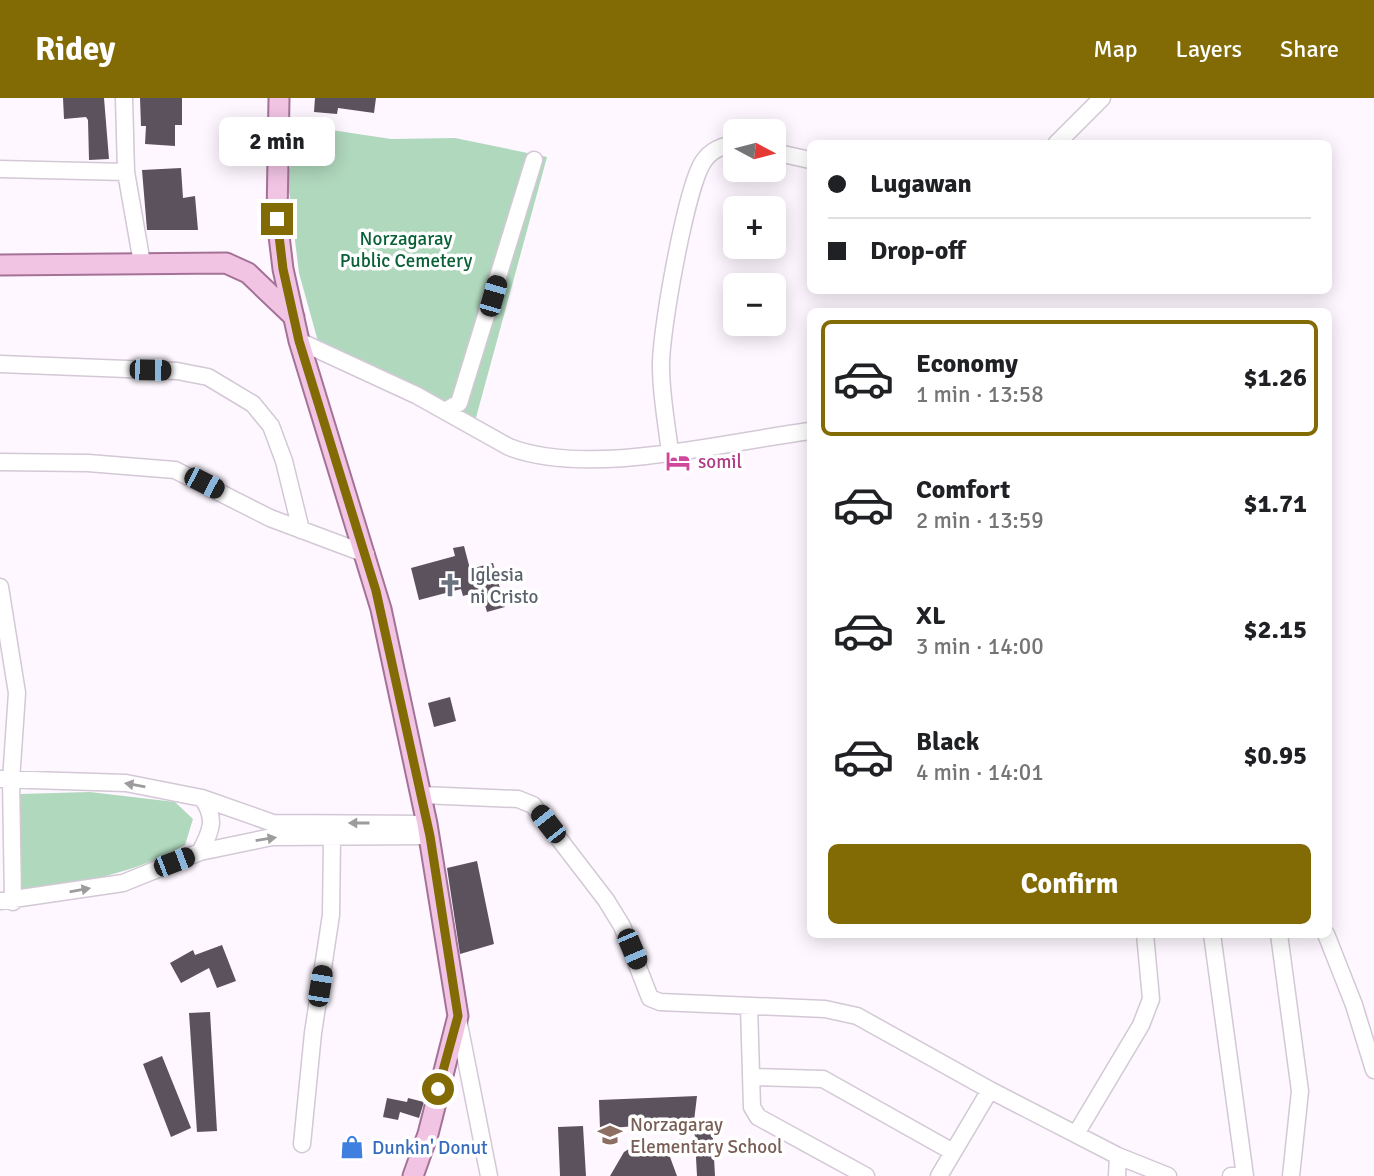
<!DOCTYPE html>
<meta charset="utf-8">
<style>
:root{--surface:#fff;--page:#f6f6f6;--text:#202124;--muted:#757577;--line:#e0e0e0;--accent:#826b04}
body{margin:0;font-family:Signika,sans-serif;background:var(--page);color:var(--text);height:100vh;display:flex;flex-direction:column;font-size:26px;white-space:nowrap}
*{box-sizing:border-box;margin:0}
p{font-size:23px;color:var(--muted)}
.icon{flex:none;width:38px;height:38px;fill:none;stroke:currentColor;stroke-width:2;stroke-linecap:round;stroke-linejoin:round}
.map{position:relative;flex:1;overflow:hidden}
.panel{position:absolute;left:807px;top:210px;width:525px;height:630px;display:flex;flex-direction:column;background:var(--surface);border-radius:10px;box-shadow:0 4px 18px #0003}
.panel>*{flex:none}
.banner{position:absolute;left:807px;top:42px;width:525px;height:154px;border-radius:10px;box-shadow:0 4px 18px #0003;display:grid;align-content:center;height:154px;padding:0 21px;background:var(--surface)}
.needle{width:46px;rotate:97deg}
.fabs{position:absolute;left:723px;top:21px;display:grid;gap:14px}
.fabs a{display:grid;place-items:center;width:63px;height:63px;border-radius:10px;background:var(--surface);box-shadow:0 4px 18px #0003;font-size:35px}
.end{position:absolute;width:32px;height:32px;margin:-16px;border:9px solid #826b04;background:#fff;box-shadow:0 0 0 4px #fff}
.from{border-radius:50%}
.bubble{position:absolute;height:49px;border-radius:10px;background:var(--surface);box-shadow:0 4px 18px #0003;font-size:23px;font-weight:800;line-height:49px;text-align:center}
.car{position:absolute;width:21px;height:42px;margin:-21px -10px;border-radius:9px;box-shadow:0 0 5px 2px #0007;background:linear-gradient(#222 24%,#8ab4d8 0 40%,#222 0 76%,#8ab4d8 0 86%,#222 0)}
.banner b{display:flex;align-items:center;gap:24px;height:66px;font-size:26px}
.banner b+b{border-top:2px solid var(--line)}
.banner i{width:18px;height:18px;background:var(--text)}
ul{padding:12px 0 0;list-style:none}
li{display:flex;align-items:center;gap:21px;height:116px;margin:0 14px 10px;padding:0 7px;border:4px solid transparent;border-radius:10px}
li div{flex:1}
li b{display:block;font-size:26px}
li em{font-style:normal;font-weight:800}
li.current{border-color:var(--accent)}
li>.icon{width:63px;height:63px;stroke-width:1.5}
.button{display:flex;gap:14px;margin-top:auto;padding:14px 21px}
.button a{flex:1;height:80px;border-radius:10px;background:var(--accent);color:#fff;font-size:28px;font-weight:800;line-height:80px;text-align:center}
header{display:flex;align-items:center;gap:42px;box-sizing:border-box;height:98px;padding:0 35px;background:var(--accent);color:#fff}
header strong{font-size:33px}
nav{display:flex;gap:38px;margin-inline-start:auto;font-size:24px}
.map>svg:first-child{display:block}
.green{fill:#b0d8bd}
.building{fill:#5c525d}
.lines{fill:none;stroke-linecap:round;stroke-linejoin:round}
.minor-casing{stroke:#d3c8d5;stroke-width:19}
.major-casing{stroke:#a47296;stroke-width:23}
.minor{stroke:#fff;stroke-width:16}
.major{stroke:#f2c4e4;stroke-width:19}
.oneway{fill:#9d9b9d}
.route{stroke:#826b04;stroke-width:9}
.labels{text-anchor:middle;stroke-width:7;stroke-linejoin:round;paint-order:stroke}
.park-label{font-size:19px;fill:#096037;stroke:#fff}
.hotel-label{font-size:19px;fill:#b23c85;stroke:#fff;text-anchor:start}
.worship-label{font-size:19px;fill:#5b616d;stroke:#fff;text-anchor:start}
.education-label{font-size:19px;fill:#785e54;stroke:#fff;text-anchor:start}
.shop-label{font-size:19px;fill:#366cbe;stroke:#fff;text-anchor:start}
</style>
<header>
<strong>Ridey</strong>
<nav><a>Map</a><a>Layers</a><a>Share</a></nav>
</header>
<div class="map">
<svg width="1374" height="1078" viewBox="0 0 1374 1078">
<rect width="100%" height="100%" fill="#fef7ff"/>
<path class="green" d="M305,28L391,41L455,40L547,59L474,327L319,247L299,175L287,77Z
M90,694L175,704L193,721L185,747C133,777 75,785 16,796L20,696Z"/>
<path class="building" d="M63,0H104L109,61L89,62L88,22L86,19L64,21Z
M140,0H182V27H175V48L145,46L146,28H141Z
M315,0H376L374,15L338,10L337,16L314,14Z
M181,70L183,100L195,98L198,132H147L142,72Z
M464,448L470,471L493,465L505,509L487,514L481,493L463,498L461,491L419,502L411,470L455,458L453,450Z
M450,599L456,623L434,629L428,605Z
M477,763L494,846L460,856L447,770Z
M222,847L236,883L217,890L209,870L181,885L170,865L193,852L195,857Z
M210,914L217,1033L197,1034L189,915Z
M162,958L191,1030L171,1039L143,966Z
M697,998L694,1023L600,1031L599,1002Z
M387,1000L407,1004L408,1000L424,1004L419,1020L400,1014L398,1022L383,1019Z
M712,1022L715,1078H697L694,1023Z
M583,1028L586,1078H560L558,1029Z
M642,1043L670,1059L677,1078H610L624,1054Z"/>
<g class="lines">
<g class="minor-casing">
<path id="minor" d="M124,0L126,74L142,165
M1056,46L1102,0
M774,54L810,62
M0,71L126,74
M299,243L416,297L509,349C589,380 725,344 810,333
M0,266L177,273L208,279L253,306L271,328L284,363L301,432
M445,313L459,305L534,62
M670,355C667,327 661,298 661,269C660,236 686,90 703,64C710,53 722,47 735,47
M0,364L88,365L175,372L270,420L366,456
M0,489L17,595L11,682L13,804
M0,681L126,685L202,700L273,725L427,726
M422,697L518,701L533,707L606,802L622,828L650,900L660,904L825,911L857,918L990,992L1118,1058L1168,1078
M200,754C211,734 217,720 202,700
M0,803L123,785L200,754L272,739L430,738
M1212,836L1245,1078H1231
M1279,836L1300,993L1291,1078
M1326,836L1354,907L1374,972
M749,908L752,1009L758,1019L866,1078
M458,921L489,1078
M752,979L823,981L953,1054
M1076,1036L1141,927L1151,901L1145,836
M302,1046L313,935L331,817L332,740
M939,1078L990,992
M1117,1078L1118,1058"/>
</g>
<g class="major-casing">
<path id="major" d="M279,0L277,121L283,171L299,243L381,511L427,726L458,918L428,1036L413,1078
M0,167L226,165L248,175L294,219"/>
</g>
<use href="#minor" class="minor"/>
<use href="#major" class="major"/>
</g>
<defs><path id="oneway-solid" d="M-6-.8H1V-3.2L6.5 0L1 3.2V.8H-6Z" transform="scale(1.75)"/></defs>
<g class="oneway">
<use href="#oneway-solid" transform="translate(135 687) rotate(-170)"/>
<use href="#oneway-solid" transform="translate(359 725) rotate(-180)"/>
<use href="#oneway-solid" transform="translate(266 741) rotate(-9)"/>
<use href="#oneway-solid" transform="translate(80 792) rotate(-10)"/>
</g>
<g class="lines">
<path class="route" d="M277,121L283,171L299,243L376,493L430,738L458,918L438,991"/>
</g>
<defs>
<g id="hotel-bare" transform="scale(1.89)"><path d="M-6-4.5h1.5V1H6V5H4.5V3h-9V5H-6ZM-4 0a1.8 1.8 0 1 1 3.6 0ZM.5 0V-2.5h3Q6-2.5 6 0Z" fill="#d1479c" stroke="#fff" stroke-width="2.5" paint-order="stroke"/></g>
<g id="church-bare" transform="scale(1.89)"><path d="M-1.2-6h2.4v3.5h3.3v2.4h-3.3V6h-2.4V-.1h-3.3v-2.4h3.3Z" fill="#6b7280" stroke="#fff" stroke-width="2.5" paint-order="stroke"/></g>
<g id="school-bare" transform="scale(1.89)"><path d="M0-5L7-2L0 1L-7-2ZM-4 1L0 2.5L4 1V4Q0 6-4 4Z" fill="#8d6e63" stroke="#fff" stroke-width="2.5" paint-order="stroke"/></g>
<g id="shop-bare" transform="scale(1.89)"><path d="M-5-2.5h2.3a2.7 3.5 0 0 1 5.4 0H5L5.5 6h-11ZM-1.5-2.5h3a1.5 2.3 0 0 0-3 0Z" fill="#3f7fe0" stroke="#fff" stroke-width="2.5" paint-order="stroke"/></g>
</defs>
<g fill-rule="evenodd">
<use href="#hotel-bare" x="678" y="363"/>
<use href="#church-bare" x="450" y="487"/>
<use href="#school-bare" x="610" y="1037"/>
<use href="#shop-bare" x="352" y="1049"/>
</g>
<g class="labels">
<g class="park-label">
<text x="406" y="147">Norzagaray<tspan x="406" dy="22">Public Cemetery</tspan></text>
</g>
<g class="hotel-label">
<text x="698" y="370">somil</text>
</g>
<g class="worship-label">
<text x="470" y="483">Iglesia<tspan x="470" dy="22">ni Cristo</tspan></text>
</g>
<g class="education-label">
<text x="630" y="1033">Norzagaray<tspan x="630" dy="22">Elementary School</tspan></text>
</g>
<g class="shop-label">
<text x="372" y="1056">Dunkin' Donut</text>
</g>
</g>
</svg>
<div class="fabs">
<a><svg class="needle" viewBox="-14 -14 28 28"><path d="M0-13l5 13h-10z" fill="#e53935"/><path d="M0 13l5-13h-10z" fill="#757577"/></svg></a>
<a>+</a>
<a>−</a>
</div>
<i class="end from" style="left:438px;top:991px"></i>
<i class="end" style="left:277px;top:121px"></i>
<div class="bubble" style="left:219px;top:19px;width:116px">2 min</div>
<i class="car" style="left:493px;top:198px;rotate:16deg"></i>
<i class="car" style="left:150px;top:272px;rotate:91deg"></i>
<i class="car" style="left:204px;top:385px;rotate:117deg"></i>
<i class="car" style="left:548px;top:726px;rotate:322deg"></i>
<i class="car" style="left:174px;top:764px;rotate:69deg"></i>
<i class="car" style="left:632px;top:851px;rotate:157deg"></i>
<i class="car" style="left:320px;top:888px;rotate:9deg"></i>
<div class="banner">
<b><i class="from"></i>Lugawan</b>
<b><i></i>Drop-off</b>
</div>
<section class="panel">
<ul>
<li class="current"><svg class="icon" aria-label="car" viewBox="0 0 24 24"><path d="M5 17H2v-5l4-1 3-4h7l3 4 3 1v5h-3M9 17h6M6 11h13"/><circle cx="7" cy="17" r="2"/><circle cx="17" cy="17" r="2"/></svg><div><b>Economy</b><p>1 min · 13:58</p></div><em>$1.26</em></li>
<li><svg class="icon" aria-label="car" viewBox="0 0 24 24"><path d="M5 17H2v-5l4-1 3-4h7l3 4 3 1v5h-3M9 17h6M6 11h13"/><circle cx="7" cy="17" r="2"/><circle cx="17" cy="17" r="2"/></svg><div><b>Comfort</b><p>2 min · 13:59</p></div><em>$1.71</em></li>
<li><svg class="icon" aria-label="car" viewBox="0 0 24 24"><path d="M5 17H2v-5l4-1 3-4h7l3 4 3 1v5h-3M9 17h6M6 11h13"/><circle cx="7" cy="17" r="2"/><circle cx="17" cy="17" r="2"/></svg><div><b>XL</b><p>3 min · 14:00</p></div><em>$2.15</em></li>
<li><svg class="icon" aria-label="car" viewBox="0 0 24 24"><path d="M5 17H2v-5l4-1 3-4h7l3 4 3 1v5h-3M9 17h6M6 11h13"/><circle cx="7" cy="17" r="2"/><circle cx="17" cy="17" r="2"/></svg><div><b>Black</b><p>4 min · 14:01</p></div><em>$0.95</em></li>
</ul>
<div class="button"><a>Confirm</a></div>
</section>
</div>
